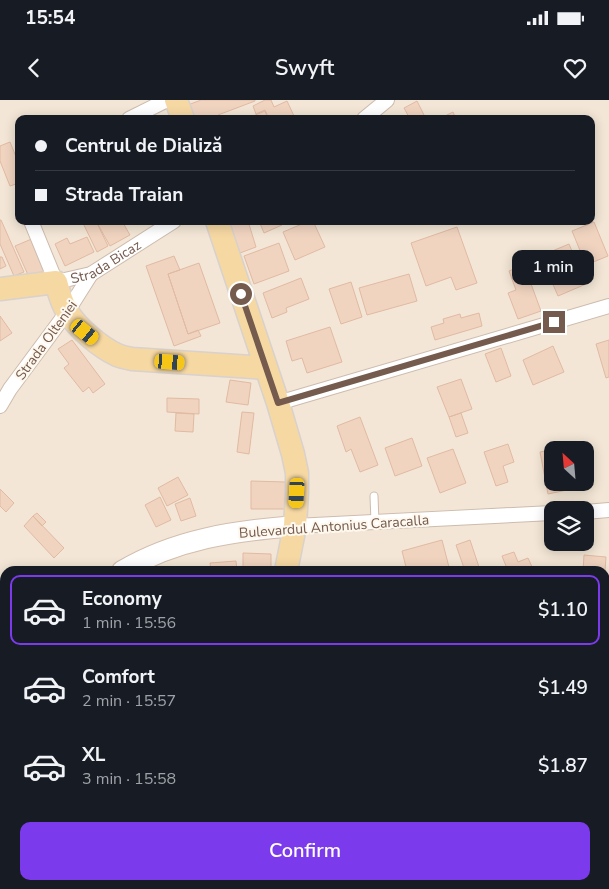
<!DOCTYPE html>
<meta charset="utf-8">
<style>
:root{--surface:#171b24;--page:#20242c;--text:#f1f3f6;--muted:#9ea1a6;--line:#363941;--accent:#7c3aed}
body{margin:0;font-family:"Nunito Sans",sans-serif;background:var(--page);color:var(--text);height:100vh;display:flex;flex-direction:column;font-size:19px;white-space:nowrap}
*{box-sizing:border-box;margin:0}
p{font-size:16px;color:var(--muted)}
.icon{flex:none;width:28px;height:28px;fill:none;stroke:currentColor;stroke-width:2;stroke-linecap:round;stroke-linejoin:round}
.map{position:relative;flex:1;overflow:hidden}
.panel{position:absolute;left:0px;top:466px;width:610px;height:324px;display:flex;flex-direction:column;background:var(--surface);border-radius:15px 15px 0 0;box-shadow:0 2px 12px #0003}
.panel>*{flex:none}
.top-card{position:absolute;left:15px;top:15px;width:580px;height:110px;border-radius:10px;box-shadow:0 2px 12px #0003;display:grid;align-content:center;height:110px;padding:0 20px;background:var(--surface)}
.needle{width:32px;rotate:334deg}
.tools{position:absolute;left:544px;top:341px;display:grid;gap:10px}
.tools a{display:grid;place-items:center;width:50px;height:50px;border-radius:10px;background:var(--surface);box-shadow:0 2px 12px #0003;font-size:25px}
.end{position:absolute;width:22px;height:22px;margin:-11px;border:6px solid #745b4d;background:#fff;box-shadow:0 0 0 2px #fff}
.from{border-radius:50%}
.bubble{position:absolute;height:35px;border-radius:10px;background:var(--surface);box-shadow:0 2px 12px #0003;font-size:16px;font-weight:600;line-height:35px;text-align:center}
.car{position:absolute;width:15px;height:30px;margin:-15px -8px;border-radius:6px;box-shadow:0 0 4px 1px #0007;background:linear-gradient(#f5c518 24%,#345 0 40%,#f5c518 0 76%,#345 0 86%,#f5c518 0)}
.top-card b{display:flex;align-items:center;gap:18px;height:48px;font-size:19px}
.top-card b+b{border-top:1px solid var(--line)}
.top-card i{width:12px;height:12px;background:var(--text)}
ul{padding:9px 0 0;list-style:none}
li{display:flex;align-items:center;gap:15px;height:70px;margin:0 10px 8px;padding:0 10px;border:2px solid transparent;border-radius:10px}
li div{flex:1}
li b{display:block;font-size:19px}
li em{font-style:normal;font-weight:600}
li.on{border-color:var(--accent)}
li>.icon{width:45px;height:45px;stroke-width:1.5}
.primary-button{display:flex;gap:10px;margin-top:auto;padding:10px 20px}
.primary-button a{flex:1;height:58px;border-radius:10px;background:var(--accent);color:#fff;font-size:20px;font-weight:600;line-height:58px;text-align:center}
.status{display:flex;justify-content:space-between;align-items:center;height:35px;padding:0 25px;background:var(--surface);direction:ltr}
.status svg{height:14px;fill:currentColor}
header{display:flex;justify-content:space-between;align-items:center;height:65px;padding:0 20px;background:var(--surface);font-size:22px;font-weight:600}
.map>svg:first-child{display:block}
.residential{fill:#f3e6d6;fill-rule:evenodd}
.building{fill:#f0d4c0;stroke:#e1baa2}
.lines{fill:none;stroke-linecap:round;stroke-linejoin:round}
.lane-casing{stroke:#cdbcae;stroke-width:9}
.street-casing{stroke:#cdbcae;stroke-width:16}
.secondary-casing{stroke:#d2beae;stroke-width:22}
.primary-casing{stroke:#d8d1cd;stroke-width:25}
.lane{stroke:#fff;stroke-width:7}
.street{stroke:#fff;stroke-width:14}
.secondary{stroke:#fff;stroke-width:20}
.primary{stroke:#f6d8a3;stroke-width:22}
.route{stroke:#745b4d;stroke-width:6}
.labels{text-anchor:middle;stroke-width:4;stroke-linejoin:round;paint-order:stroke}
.street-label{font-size:14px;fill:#745b4d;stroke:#fef8ee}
</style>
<div class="status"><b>15:54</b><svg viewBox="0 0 49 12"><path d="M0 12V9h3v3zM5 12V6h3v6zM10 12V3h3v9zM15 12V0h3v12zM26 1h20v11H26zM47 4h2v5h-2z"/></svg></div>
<header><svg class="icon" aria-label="back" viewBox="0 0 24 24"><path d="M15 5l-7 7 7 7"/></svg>Swyft<svg class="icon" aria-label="heart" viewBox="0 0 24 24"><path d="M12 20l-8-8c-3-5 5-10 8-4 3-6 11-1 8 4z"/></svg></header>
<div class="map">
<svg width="609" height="789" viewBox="0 0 609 789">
<rect width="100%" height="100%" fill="#fbf4e8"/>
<path class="residential" d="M0,0H609V789H0ZM19,19H591V121H19ZM552,350H585V382H552ZM552,410H585V442H552ZM5,471H605V785H5Z"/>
<path class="building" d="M201,0H255V1L218,15L219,19H194L188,5Z
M265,0H271L274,7L287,1L294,16L288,19H269L265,10L256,14L253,6Z
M417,1L426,19H410L404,8Z
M265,11L268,19H246Z
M453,12L456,19H439Z
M10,42L19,64V83L10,86L0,61V46Z
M0,120H1L24,172L14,176L0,144Z
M82,121H96L108,146L97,152Z
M96,121H122L130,135L110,146Z
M229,121H248L256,147L240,153Z
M259,121H280L282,125L264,133Z
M309,121H313L325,147L295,160L283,132Z
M594,122L608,156L586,165L572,131Z
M457,127L477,183L456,190L451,177L426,186L411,143Z
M87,137L94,152L65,166L55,144L67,138L70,144Z
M34,138L47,170L29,177L15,146Z
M279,143L289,171L254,184L244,156Z
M569,144L586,184L558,196L548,173L557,168L550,152Z
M174,156L180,170L168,174L188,234L198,230L201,236L174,246L146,166Z
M0,157H2L6,166L0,169Z
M199,163L220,223L188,234L168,174Z
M524,165L541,211L518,219L508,193L516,190L509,171Z
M409,174L417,201L367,215L359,188Z
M301,178L309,199L286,208L287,212L272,218L263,193Z
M351,182L362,217L341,224L329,189Z
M479,213L482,226L435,240L431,227L444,223L443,219L460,214L461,218Z
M0,216L12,233L0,241Z
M330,227L342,262L307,273L302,258L292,261L286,241Z
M72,240L105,284L93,293L89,287L83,292L64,268L69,264L58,249Z
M609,240V277L606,278L596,244Z
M553,246L564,272L533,285L523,260Z
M501,248L511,276L496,282L485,254Z
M461,279L472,309L449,317L437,287Z
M230,280L251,283L248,305L226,302Z
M167,298L199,299V314L167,312Z
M242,312L254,313L249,354L237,352Z
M176,313L194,314L193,332L175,331Z
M461,313L468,333L456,337L449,317Z
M360,317L378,365L360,372L351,349L346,352L337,326Z
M412,338L422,366L395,376L385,348Z
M508,344L514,362L503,366L508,382L496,386L484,352Z
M567,347L568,350H552V382H566L567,390L548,394L540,352Z
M453,349L466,383L440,393L427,358Z
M178,377L188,395L167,406L158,388Z
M251,381L286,382L285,409H251Z
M0,389L14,403L6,412L0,406Z
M160,397L171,420L156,427L145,405Z
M190,398L196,416L181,421L175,404Z
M37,413L46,422L42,426L33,416Z
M33,416L64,448L54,458L24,426Z
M442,440L450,471H407L402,451Z
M470,440L479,467L465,471L456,445Z
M514,452L518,462L528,458L533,469L528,471H508L502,456Z
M243,453L271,454V470L243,469Z
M584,455L606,457L605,471H583Z
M236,461L237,471H211L210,463Z
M605,509H609V564H605Z
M0,522L5,526V545L0,542Z
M5,676V743L0,741V686Z
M606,692L609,699V715L605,717V693Z
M609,715V753L605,755V717Z
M28,785H38L40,789H23Z
M112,785H127L122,789H115Z
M159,785H170L176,789H157Z
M224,785H252V786L224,789Z
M303,785H330V786L324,789H294Z
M472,785H497L498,789H466L465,788Z"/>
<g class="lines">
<g class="lane-casing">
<path id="lane" d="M374,396L375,422"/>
</g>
<g class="street-casing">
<g id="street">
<path d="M129,19L167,0"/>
<path d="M364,19L387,0"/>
<path id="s1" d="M31,121L56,182L91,174L174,121"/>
<path d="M278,303L609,206"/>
<path d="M0,306L10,289L67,212L91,174"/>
<path d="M585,412L609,410"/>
<path d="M295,426L552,413"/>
<path d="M433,785L435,789"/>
</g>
</g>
<g class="secondary-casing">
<path id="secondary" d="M122,471C176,439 234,431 295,426
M605,621L609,622
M0,634L5,624
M0,771H5"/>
</g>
<g class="primary-casing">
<path id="primary" d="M176,0L183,19
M217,121L278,303L293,354L297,373V393L295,426L286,471
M0,189L56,182C59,192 61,202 67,211C77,228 100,247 117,255C122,257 127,258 132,259L266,268
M203,789L204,785"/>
</g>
<use href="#lane" class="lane"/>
<use href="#street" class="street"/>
<use href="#secondary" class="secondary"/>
<use href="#primary" class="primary"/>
</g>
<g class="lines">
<path class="route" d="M241,194L278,303L554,222"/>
</g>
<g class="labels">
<g class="street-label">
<text dy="5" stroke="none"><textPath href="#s1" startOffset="120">Strada Bicaz</textPath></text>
<text transform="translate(46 240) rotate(-54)" y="5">Strada Olteniei</text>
<text transform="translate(334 426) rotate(-4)" y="5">Bulevardul Antonius Caracalla</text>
</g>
</g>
</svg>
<div class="tools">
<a><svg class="needle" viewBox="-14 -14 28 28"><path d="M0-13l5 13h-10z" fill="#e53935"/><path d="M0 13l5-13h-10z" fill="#9ea1a6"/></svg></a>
<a><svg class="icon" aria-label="layers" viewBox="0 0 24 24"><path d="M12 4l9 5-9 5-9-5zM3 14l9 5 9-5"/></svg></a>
</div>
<i class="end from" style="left:241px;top:194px"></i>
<i class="end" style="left:554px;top:222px"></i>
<div class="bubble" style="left:512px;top:150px;width:82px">1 min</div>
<i class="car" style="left:85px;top:232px;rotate:129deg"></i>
<i class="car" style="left:170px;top:262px;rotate:94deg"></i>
<i class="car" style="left:297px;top:393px;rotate:183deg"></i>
<div class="top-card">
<b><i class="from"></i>Centrul de Dializă</b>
<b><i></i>Strada Traian</b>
</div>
<section class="panel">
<ul>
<li class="on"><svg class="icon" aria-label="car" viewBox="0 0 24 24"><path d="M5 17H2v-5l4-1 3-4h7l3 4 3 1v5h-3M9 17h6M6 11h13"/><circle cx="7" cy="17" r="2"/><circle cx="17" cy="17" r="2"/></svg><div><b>Economy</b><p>1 min · 15:56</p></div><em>$1.10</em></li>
<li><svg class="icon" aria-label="car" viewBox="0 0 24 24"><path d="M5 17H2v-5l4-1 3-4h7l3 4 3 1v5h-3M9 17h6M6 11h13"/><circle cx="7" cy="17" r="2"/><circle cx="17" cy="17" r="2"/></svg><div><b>Comfort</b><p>2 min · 15:57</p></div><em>$1.49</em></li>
<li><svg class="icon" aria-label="car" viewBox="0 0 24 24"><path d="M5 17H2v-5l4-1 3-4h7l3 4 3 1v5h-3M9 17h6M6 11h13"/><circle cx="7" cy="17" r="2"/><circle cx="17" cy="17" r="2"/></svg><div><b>XL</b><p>3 min · 15:58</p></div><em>$1.87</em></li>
</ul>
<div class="primary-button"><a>Confirm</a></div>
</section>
</div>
